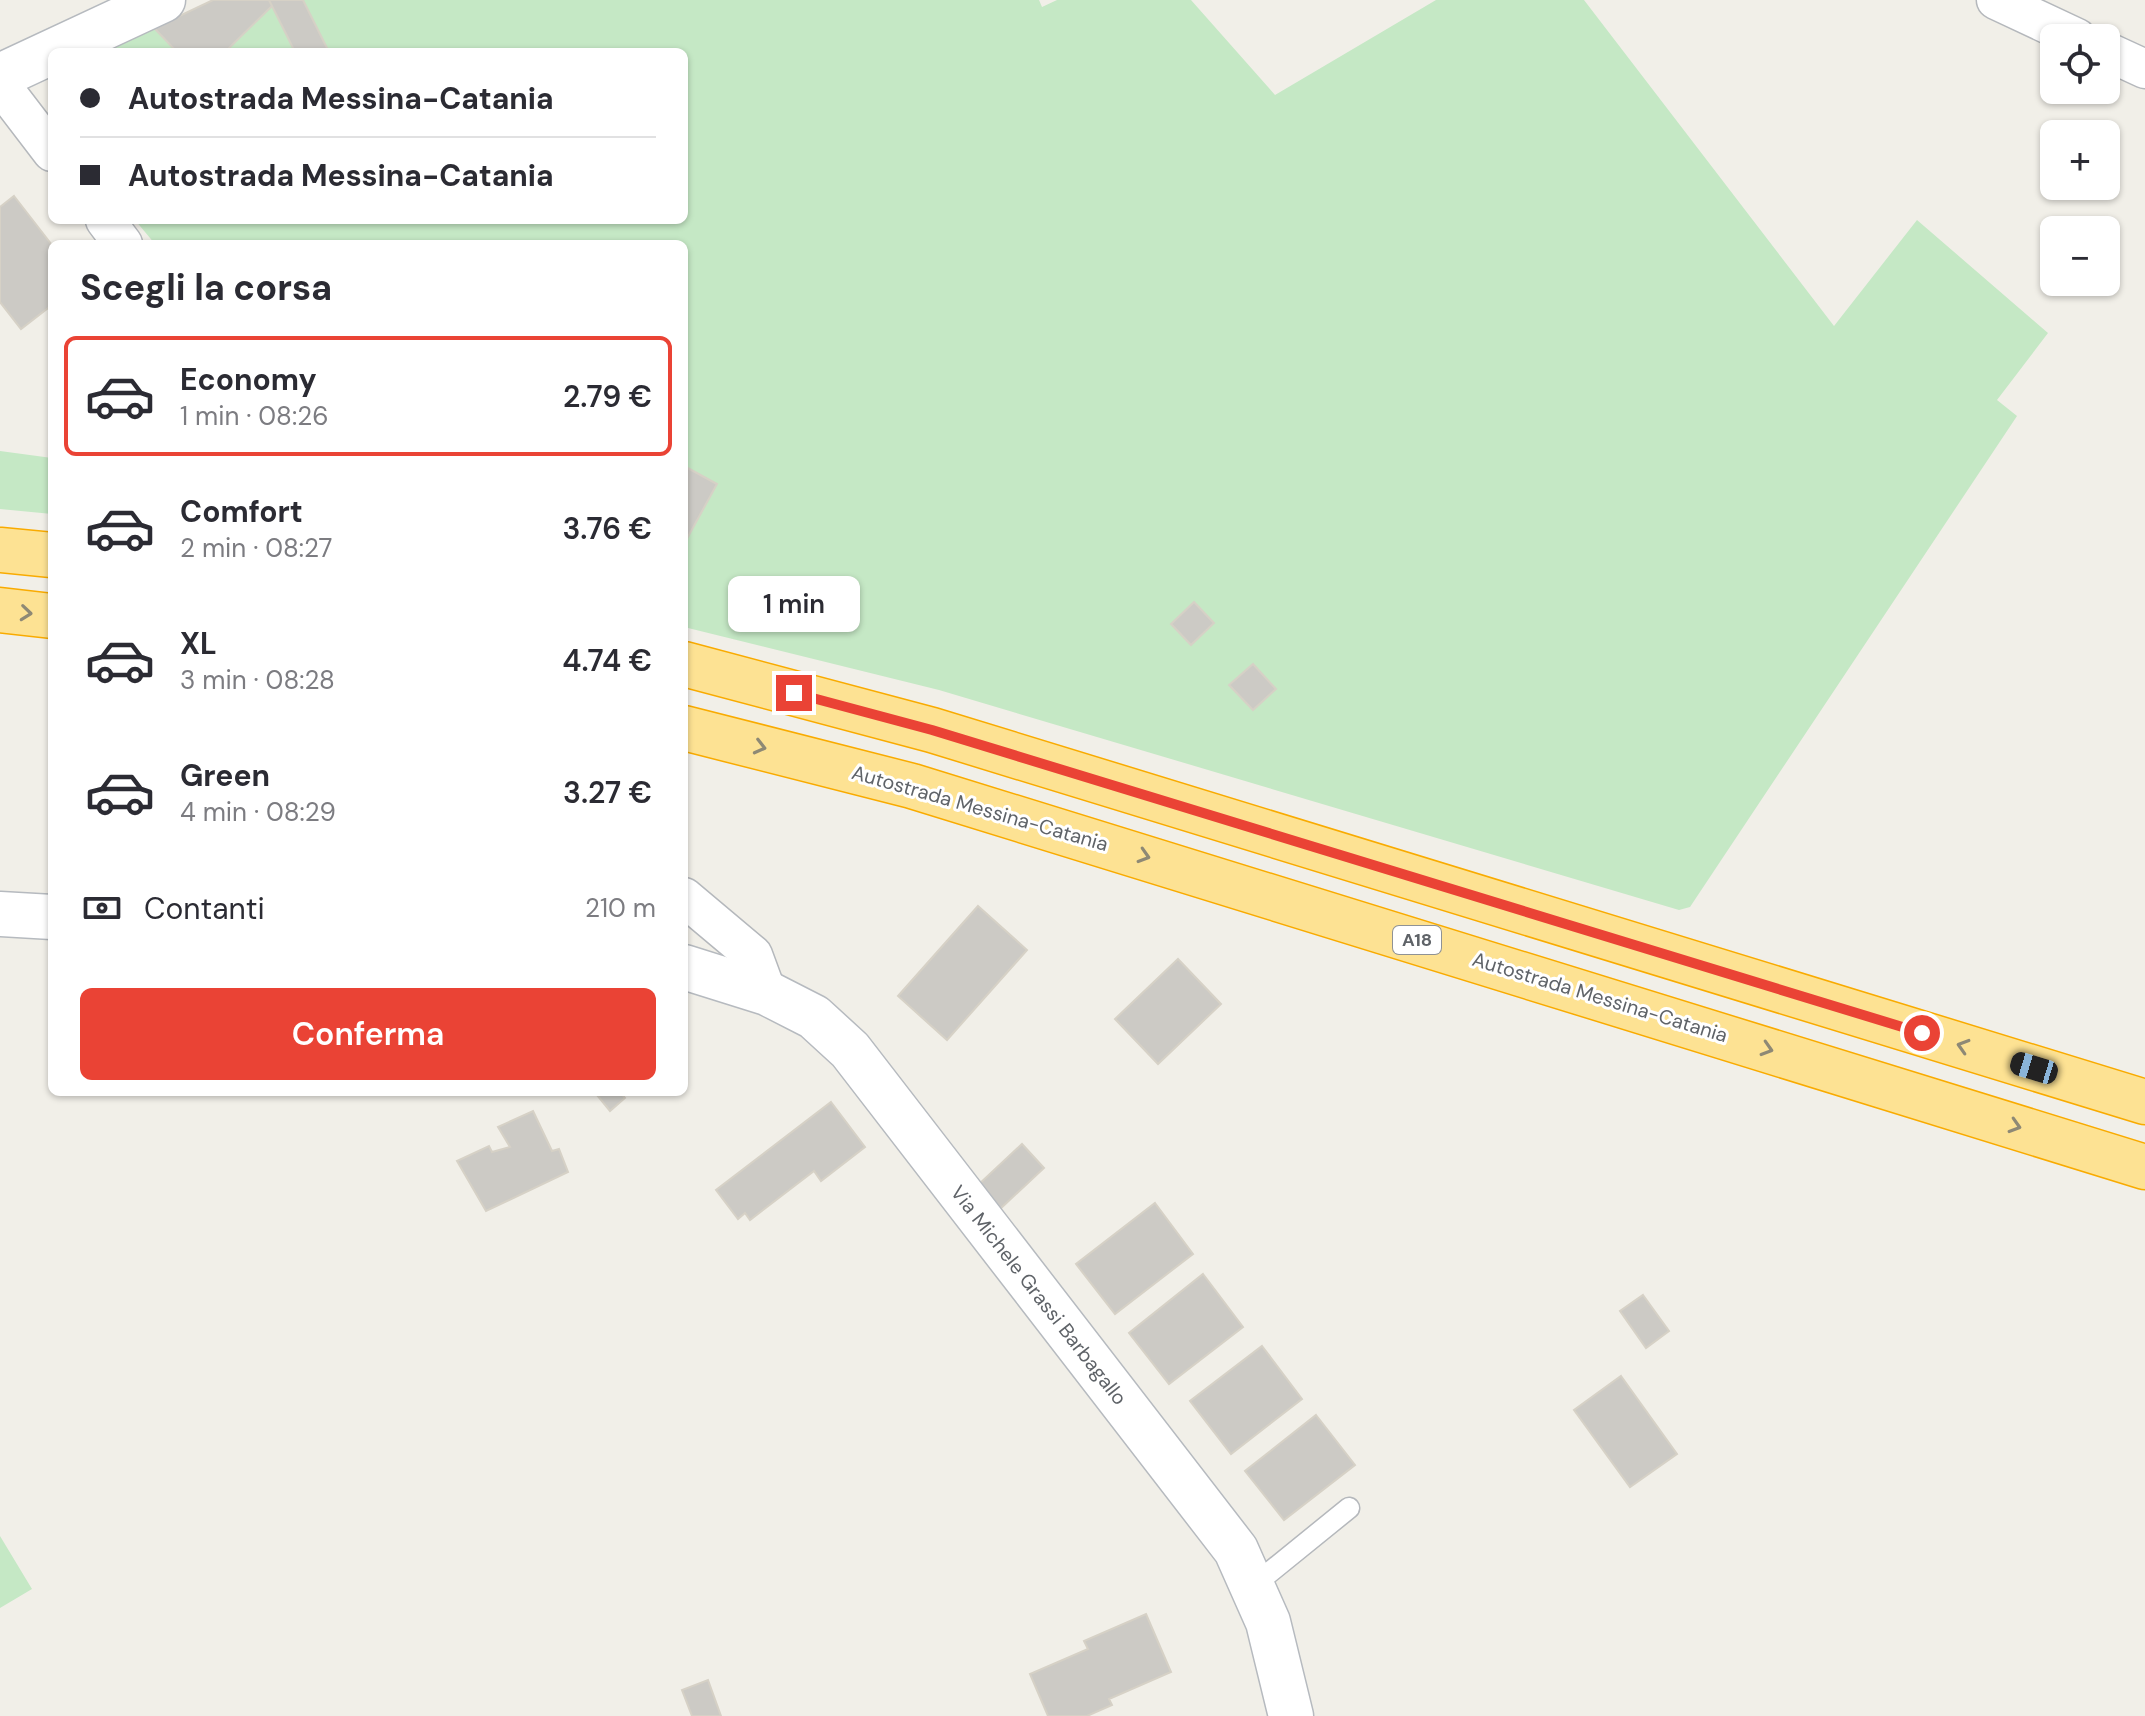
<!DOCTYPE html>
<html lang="it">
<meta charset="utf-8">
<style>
:root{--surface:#fff;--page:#f7f7f7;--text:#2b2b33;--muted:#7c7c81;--line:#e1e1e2;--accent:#ea4335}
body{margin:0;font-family:"DM Sans",sans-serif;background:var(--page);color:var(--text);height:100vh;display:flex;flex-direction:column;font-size:30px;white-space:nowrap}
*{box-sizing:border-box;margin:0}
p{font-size:26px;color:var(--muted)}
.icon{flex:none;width:44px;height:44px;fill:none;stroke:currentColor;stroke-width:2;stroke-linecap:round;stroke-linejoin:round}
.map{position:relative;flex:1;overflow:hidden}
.details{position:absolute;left:48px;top:240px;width:640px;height:856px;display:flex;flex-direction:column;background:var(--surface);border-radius:12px;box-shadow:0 2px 6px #0004}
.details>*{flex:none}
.hud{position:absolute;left:48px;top:48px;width:640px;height:176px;border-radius:12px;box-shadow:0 2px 6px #0004;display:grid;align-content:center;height:176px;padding:0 32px;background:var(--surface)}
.fabs{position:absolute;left:2040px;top:24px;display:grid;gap:16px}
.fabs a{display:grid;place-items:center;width:80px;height:80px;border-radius:12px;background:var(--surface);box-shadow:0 2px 6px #0004;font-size:40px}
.end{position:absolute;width:36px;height:36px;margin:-18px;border:10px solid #ea4335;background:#fff;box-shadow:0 0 0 4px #fff}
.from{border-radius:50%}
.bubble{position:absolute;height:56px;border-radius:12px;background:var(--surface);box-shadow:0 2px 6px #0004;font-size:26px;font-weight:600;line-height:56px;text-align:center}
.car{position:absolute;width:24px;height:48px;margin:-24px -12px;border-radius:10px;box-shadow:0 0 6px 2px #0007;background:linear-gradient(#222 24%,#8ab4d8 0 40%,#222 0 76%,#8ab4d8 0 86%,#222 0)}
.hud b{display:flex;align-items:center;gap:28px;height:76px;font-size:30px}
.hud b+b{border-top:2px solid var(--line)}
.hud i{width:20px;height:20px;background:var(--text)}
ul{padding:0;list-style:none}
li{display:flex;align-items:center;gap:24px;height:120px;margin:0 16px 12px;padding:0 16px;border:4px solid transparent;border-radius:12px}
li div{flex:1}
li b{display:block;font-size:30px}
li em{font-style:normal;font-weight:600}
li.selected{border-color:var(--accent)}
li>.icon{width:72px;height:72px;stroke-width:1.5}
h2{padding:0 32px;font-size:36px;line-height:96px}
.pay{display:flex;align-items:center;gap:20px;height:88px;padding:0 32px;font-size:30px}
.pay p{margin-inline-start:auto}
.cta{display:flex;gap:16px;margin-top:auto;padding:16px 32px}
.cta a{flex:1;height:92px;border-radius:12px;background:var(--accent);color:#fff;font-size:32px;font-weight:600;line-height:92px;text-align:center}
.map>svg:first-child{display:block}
.green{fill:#c5e8c5}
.building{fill:#cccac5;stroke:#d6d1c6;stroke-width:2}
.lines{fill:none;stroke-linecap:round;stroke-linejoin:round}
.lane-casing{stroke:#b5b8bc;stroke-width:23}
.street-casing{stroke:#b5b8bc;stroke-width:41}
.secondary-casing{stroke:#b6babf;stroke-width:47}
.highway-casing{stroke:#f9ab00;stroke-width:47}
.lane{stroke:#fff;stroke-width:20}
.street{stroke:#fff;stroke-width:38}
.secondary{stroke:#fff;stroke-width:44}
.highway{stroke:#fde293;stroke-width:44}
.oneway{stroke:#8e8975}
.route{stroke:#ea4335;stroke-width:10}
.labels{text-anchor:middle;stroke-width:6;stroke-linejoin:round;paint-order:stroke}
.shield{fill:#fff;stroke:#8f9295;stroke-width:2}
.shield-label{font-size:18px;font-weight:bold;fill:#5f6368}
.street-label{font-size:20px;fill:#5f6368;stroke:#fff}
</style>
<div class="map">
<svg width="2145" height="1716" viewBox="0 0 2145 1716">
<rect width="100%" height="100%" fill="#f1efe8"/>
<path class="green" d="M213,0H1039L1042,7L1057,0H1191L1275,95L1436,0H1584L1834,326L1917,220L2048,333L1997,400L2017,416L1690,907L1679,910L939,690L684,627V244H155L135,220H684V52H102Z
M0,451L52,458V514L0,509Z
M0,1536L32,1589L0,1608Z"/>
<path class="building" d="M213,0H269L272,6L225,52H177L154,28Z
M269,0H303L329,52H295Z
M14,196L52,245V305L21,329L0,302V207Z
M684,466L717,484L684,544Z
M1194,602L1214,623L1191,645L1171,624Z
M1253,664L1276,689L1253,710L1229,685Z
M978,906L1027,950L947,1040L898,996Z
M1178,959L1221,1004L1158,1064L1115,1019Z
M600,1092H620L625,1098L610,1111L597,1095Z
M831,1102L865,1147L821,1181L814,1171L750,1220L745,1213L738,1219L716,1190Z
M533,1111L552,1151L559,1149L568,1172L486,1211L457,1161L489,1146L492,1152L510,1147L498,1127Z
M1022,1144L1044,1168L1000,1209L978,1185Z
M1155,1203L1193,1254L1115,1314L1076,1264Z
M1203,1274L1243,1327L1169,1384L1129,1333Z
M1643,1295L1669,1331L1646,1348L1620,1311Z
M1262,1346L1302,1399L1231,1454L1190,1401Z
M1621,1376L1677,1454L1630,1487L1574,1410Z
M1316,1415L1355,1465L1284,1520L1245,1471Z
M1146,1614L1171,1672L1109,1699L1112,1705L1087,1716H1048L1030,1674L1088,1649L1084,1641Z
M708,1680L721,1716H692L682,1690Z"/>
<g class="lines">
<g class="lane-casing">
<path id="lane" d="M1254,1585L1349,1508"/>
</g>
<g class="street-casing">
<path id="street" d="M1996,0L2077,38
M2106,51L2145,69
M0,84L52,152
M105,220L123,244
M684,897L753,955L767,993"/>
</g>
<g class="secondary-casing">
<path id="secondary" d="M0,76L163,0
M0,914L52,917
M684,967L767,993L814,1017L850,1050L1236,1550L1268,1622L1291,1716"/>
</g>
<g class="highway-casing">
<path id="highway" d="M0,550L52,555
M0,610L52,616
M684,664L932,730L2145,1102
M684,728L912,786L2145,1167"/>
</g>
<use href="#lane" class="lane"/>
<use href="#street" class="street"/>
<use href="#secondary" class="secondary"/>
<use href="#highway" class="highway"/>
</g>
<defs><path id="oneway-chevron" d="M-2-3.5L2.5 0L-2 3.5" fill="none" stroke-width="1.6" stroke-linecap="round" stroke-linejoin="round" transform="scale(2)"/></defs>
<g class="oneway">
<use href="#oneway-chevron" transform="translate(26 613) rotate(6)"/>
<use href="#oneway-chevron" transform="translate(760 747) rotate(14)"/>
<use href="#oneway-chevron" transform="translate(1144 856) rotate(17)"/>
<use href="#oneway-chevron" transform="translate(1963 1046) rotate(-163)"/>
<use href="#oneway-chevron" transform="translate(1767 1049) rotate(17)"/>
<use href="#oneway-chevron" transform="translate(2015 1126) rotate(17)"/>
</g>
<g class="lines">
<path class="route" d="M794,693L932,730L1922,1033"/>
</g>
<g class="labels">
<rect class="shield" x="1393" y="926" width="48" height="28" rx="6"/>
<g class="shield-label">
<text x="1417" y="946">A18</text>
</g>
<g class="street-label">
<text transform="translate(980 808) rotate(16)" y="7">Autostrada Messina-Catania</text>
<text transform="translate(1600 997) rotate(17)" y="7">Autostrada Messina-Catania</text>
<text transform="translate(1039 1295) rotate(52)" y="7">Via Michele Grassi Barbagallo</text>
</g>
</g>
</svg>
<div class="fabs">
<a><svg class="icon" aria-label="locate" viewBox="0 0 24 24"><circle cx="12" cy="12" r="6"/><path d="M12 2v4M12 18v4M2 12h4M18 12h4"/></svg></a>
<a>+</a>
<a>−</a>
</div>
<i class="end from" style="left:1922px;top:1033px"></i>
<i class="end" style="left:794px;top:693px"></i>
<div class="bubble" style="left:728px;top:576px;width:132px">1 min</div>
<i class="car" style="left:2034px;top:1068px;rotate:287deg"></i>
<div class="hud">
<b><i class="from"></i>Autostrada Messina-Catania</b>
<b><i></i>Autostrada Messina-Catania</b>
</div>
<section class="details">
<h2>Scegli la corsa</h2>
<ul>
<li class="selected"><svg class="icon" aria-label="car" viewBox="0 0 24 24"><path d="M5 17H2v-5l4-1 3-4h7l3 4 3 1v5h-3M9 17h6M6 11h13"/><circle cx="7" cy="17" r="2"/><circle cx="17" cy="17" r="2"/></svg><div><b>Economy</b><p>1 min · 08:26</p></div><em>2.79 €</em></li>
<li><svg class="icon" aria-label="car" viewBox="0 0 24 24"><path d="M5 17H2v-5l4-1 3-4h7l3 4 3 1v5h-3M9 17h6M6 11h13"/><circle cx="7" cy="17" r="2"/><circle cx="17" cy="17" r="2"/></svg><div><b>Comfort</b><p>2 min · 08:27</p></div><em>3.76 €</em></li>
<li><svg class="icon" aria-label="car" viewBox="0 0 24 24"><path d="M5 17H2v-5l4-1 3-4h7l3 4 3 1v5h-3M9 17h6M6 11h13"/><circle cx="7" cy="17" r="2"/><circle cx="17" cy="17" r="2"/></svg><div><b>XL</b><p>3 min · 08:28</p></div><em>4.74 €</em></li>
<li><svg class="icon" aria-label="car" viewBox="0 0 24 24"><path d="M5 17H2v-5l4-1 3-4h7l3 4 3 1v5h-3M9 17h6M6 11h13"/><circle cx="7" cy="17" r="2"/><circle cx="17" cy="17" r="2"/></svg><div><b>Green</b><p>4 min · 08:29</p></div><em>3.27 €</em></li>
</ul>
<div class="pay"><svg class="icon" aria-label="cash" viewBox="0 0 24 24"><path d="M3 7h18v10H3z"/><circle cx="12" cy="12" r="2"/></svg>Contanti<p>210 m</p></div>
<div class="cta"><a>Conferma</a></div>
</section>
</div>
